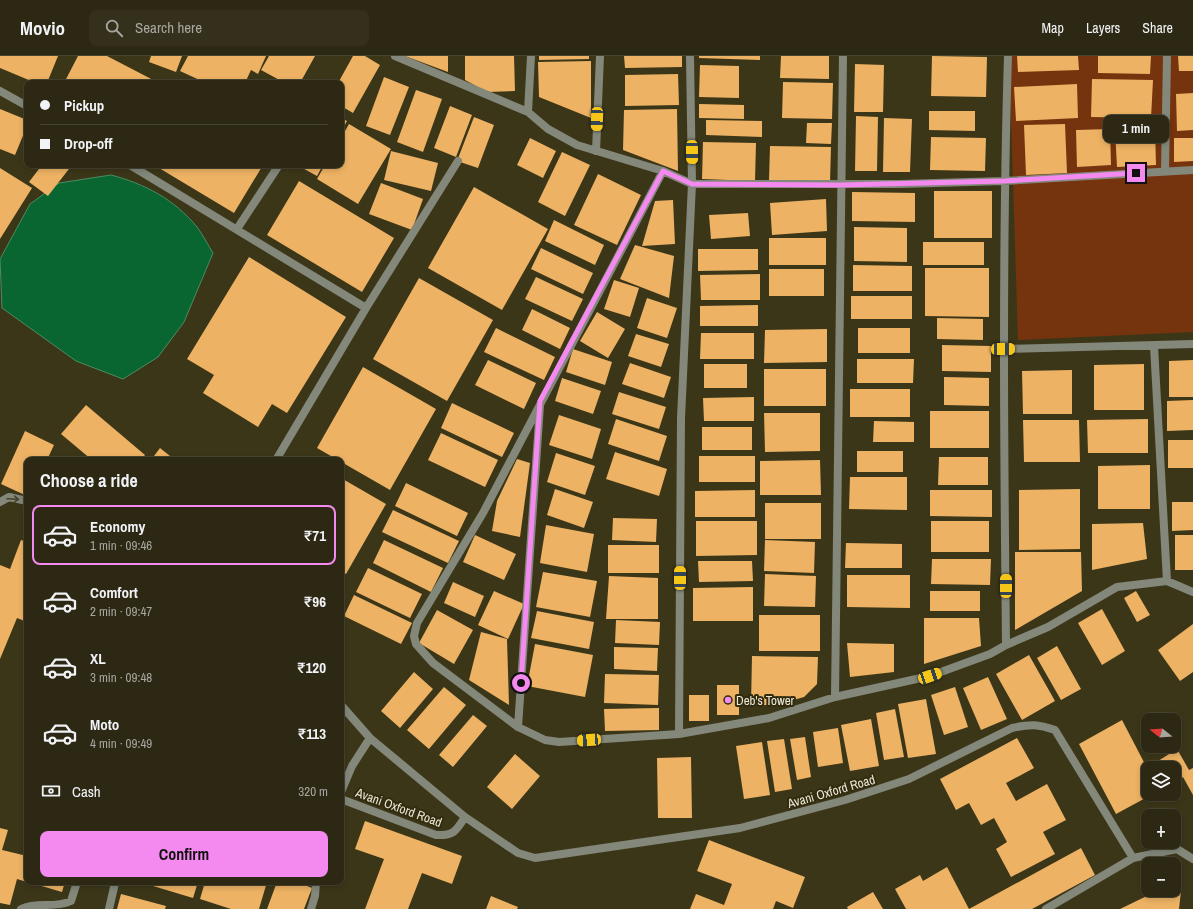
<!DOCTYPE html>
<meta charset="utf-8">
<style>
:root{--surface:#2d2813;--page:#35301c;--text:#f1f3f6;--muted:#a7a6a0;--line:#484433;--accent:#f489ef}
body{margin:0;font-family:"Archivo Narrow",sans-serif;background:var(--page);color:var(--text);height:100vh;display:flex;flex-direction:column;font-size:15px;white-space:nowrap}
*{box-sizing:border-box;margin:0}
p{font-size:13px;color:var(--muted)}
.icon{flex:none;width:22px;height:22px;fill:none;stroke:currentColor;stroke-width:2;stroke-linecap:round;stroke-linejoin:round}
.map{position:relative;flex:1;overflow:hidden}
.details{position:absolute;left:24px;top:401px;width:320px;height:428px;display:flex;flex-direction:column;background:var(--surface);border-radius:8px;box-shadow:0 2px 6px #0003,0 0 0 1px var(--line)}
.details>*{flex:none}
.guide{position:absolute;left:24px;top:24px;width:320px;height:88px;border-radius:8px;box-shadow:0 2px 6px #0003,0 0 0 1px var(--line);display:grid;align-content:center;height:88px;padding:0 16px;background:var(--surface)}
.needle{width:26px;rotate:287deg}
.fabs{position:absolute;left:1141px;top:657px;display:grid;gap:8px}
.fabs a{display:grid;place-items:center;width:40px;height:40px;border-radius:8px;background:var(--surface);box-shadow:0 2px 6px #0003,0 0 0 1px var(--line);font-size:20px}
.end{position:absolute;width:18px;height:18px;margin:-9px;border:5px solid #f489ef;background:#111;box-shadow:0 0 0 2px #111}
.from{border-radius:50%}
.bubble{position:absolute;height:28px;border-radius:8px;background:var(--surface);box-shadow:0 2px 6px #0003,0 0 0 1px var(--line);font-size:13px;font-weight:800;line-height:28px;text-align:center}
.car{position:absolute;width:12px;height:24px;margin:-12px -6px;border-radius:5px;box-shadow:0 0 3px 1px #0007;background:linear-gradient(#f5c518 24%,#345 0 40%,#f5c518 0 76%,#345 0 86%,#f5c518 0)}
.guide b{display:flex;align-items:center;gap:14px;height:38px;font-size:15px}
.guide b+b{border-top:1px solid var(--line)}
.guide i{width:10px;height:10px;background:var(--text)}
ul{padding:0;list-style:none}
li{display:flex;align-items:center;gap:12px;height:60px;margin:0 8px 6px;padding:0 8px;border:2px solid transparent;border-radius:8px}
li div{flex:1}
li b{display:block;font-size:15px}
li em{font-style:normal;font-weight:800}
li.active{border-color:var(--accent)}
li>.icon{width:36px;height:36px;stroke-width:1.5}
h2{padding:0 16px;font-size:18px;line-height:48px}
.pay{display:flex;align-items:center;gap:10px;height:44px;padding:0 16px;font-size:15px}
.pay p{margin-inline-start:auto}
.action{display:flex;gap:8px;margin-top:auto;padding:8px 16px}
.action a{flex:1;height:46px;border-radius:8px;background:var(--accent);color:#111;font-size:16px;font-weight:800;line-height:46px;text-align:center}
header{display:flex;align-items:center;gap:24px;box-sizing:border-box;height:56px;padding:0 20px;background:var(--surface);border-bottom:1px solid var(--line)}
header strong{font-size:19px}
nav{display:flex;gap:22px;margin-inline-start:auto;font-size:14px}
.search{width:280px;height:36px;background:var(--page);display:flex;align-items:center;gap:10px;box-sizing:border-box;padding:0 14px;border-radius:8px;color:var(--muted);font-size:15px}
.map>svg:first-child{display:block}
.green{fill:#75340e}
.water{fill:#096630;stroke:#4c8c62}
.building{fill:#edb263}
.lines{fill:none;stroke-linecap:round;stroke-linejoin:round}
.minor{stroke:#83887b;stroke-width:8}
.oneway{stroke:#46432a}
.route{stroke:#f489ef;stroke-width:5}
.poi-dot{fill:#f489ef;stroke:#322c0f;stroke-width:1.5}
.labels{text-anchor:middle;stroke-width:4;stroke-linejoin:round;paint-order:stroke}
.poi-label{font-size:13px;fill:#e9e6d5;stroke:#322c0f;text-anchor:start}
.street-label{font-size:13px;fill:#e9e6d5;stroke:#322c0f}
</style>
<header>
<strong>Movio</strong>
<div class="search"><svg class="icon" aria-label="search" viewBox="0 0 24 24"><circle cx="10" cy="10" r="6"/><path d="M15 15l6 6"/></svg>Search here</div>
<nav><a>Map</a><a>Layers</a><a>Share</a></nav>
</header>
<div class="map">
<svg width="1193" height="853" viewBox="0 0 1193 853">
<rect width="100%" height="100%" fill="#3c3619"/>
<path class="green" d="M1009,0H1193V276L1018,284Z"/>
<path class="water" d="M111,119C145,128 174,143 197,171C203,179 208,189 213,197L184,266L158,301L123,323L76,305L2,252L0,203L30,148L59,127Z"/>
<path class="building" d="M0,0H58L47,27H36L0,12Z
M78,0H107L159,27H64Z
M151,0H182L176,16L149,6Z
M188,0H266L258,18L251,14L245,27H206L180,15Z
M269,0H315L300,27H285L261,14Z
M353,0H365L380,9L353,57L341,50V27H338Z
M405,0H448V16Z
M465,0H514L515,35L487,36L465,24Z
M539,0H589V3L539,4Z
M624,0H682V11L625,12Z
M699,0H760V4L699,2Z
M781,0H829V23L780,22Z
M932,0L987,1L986,41L931,40Z
M1017,0H1078L1079,14L1018,16Z
M1098,0H1151L1150,18L1098,17Z
M1178,0H1193V15H1179Z
M591,5V62L539,41L538,6Z
M855,8L884,9L883,56H854Z
M700,9L739,10V42L699,41Z
M678,18L679,49L625,50V19Z
M384,21L409,31L390,79L366,70Z
M1092,23L1153,24L1151,62L1091,61Z
M783,26L833,27L832,63L782,62Z
M1077,28L1078,62L1016,65L1014,31Z
M416,34L442,43L423,96L397,86Z
M1193,37V74L1177,75L1176,38Z
M699,48L744,49V63L699,62Z
M450,50L472,59L456,101L434,92Z
M0,53L27,64V70L15,99L0,93Z
M677,53L678,115L623,94L624,54Z
M929,55H975V75L929,74Z
M856,60L878,61L877,115H855Z
M474,61L494,69L478,112L457,105Z
M341,62L347,65L341,76Z
M884,62L912,63L910,116H883Z
M706,64L762,65V81L706,79Z
M807,67H832L831,88L806,87Z
M349,68L391,93L358,148L317,123L325,109H341V82Z
M1065,68L1067,117L1026,119L1024,69Z
M1155,72L1156,109L1117,111L1115,74Z
M1110,73L1111,109L1077,111L1076,74Z
M931,81L986,82L985,115L930,114Z
M530,82L556,95L543,122L517,109Z
M1174,82H1193V105L1174,106Z
M703,86L756,87L755,125L702,123Z
M770,90L831,91L830,126L769,124Z
M391,95L438,107L431,135L384,124Z
M562,96L590,109L565,160L538,146Z
M42,109H72L48,140L29,126Z
M154,109H263L234,157Z
M297,109H323L317,120Z
M0,112L32,132L0,183Z
M598,118L641,139L617,189L574,169Z
M299,125L394,182L362,236L267,179Z
M381,127L423,143L412,174L369,158Z
M474,131L548,173L502,254L428,212Z
M934,135H992V182H934Z
M852,136L915,137V166L852,165Z
M826,143L827,175L772,179L770,147Z
M673,144L675,188L642,190L655,145Z
M748,157L750,180L711,183L709,159Z
M554,164L604,189L595,209L545,185Z
M854,171L907,172V206L854,205Z
M769,182H826V209H769Z
M923,186H984V209H923Z
M635,189L674,200L669,242L620,223Z
M541,192L593,217L583,238L531,213Z
M698,193H758V214L698,215Z
M249,201L346,261L287,357L272,348L258,371L203,337L214,319L187,303Z
M853,209L912,210V235H853Z
M925,212H989V261L925,260Z
M769,213H824V240H769Z
M760,218V244H701L700,219Z
M536,221L583,243L572,265L525,243Z
M419,222L493,264L447,345L373,303Z
M614,224L639,232L630,261L604,253Z
M851,240H912V263H851Z
M647,242L677,252L667,282L637,272Z
M758,249V270H700V250Z
M532,253L570,272L560,293L522,274Z
M597,256L625,273L608,302L580,285Z
M937,262L983,263V284L937,283Z
M496,272L555,301L544,324L484,296Z
M858,272H910V297H858Z
M827,273V306L764,307L765,274Z
M701,277H754V303H700Z
M636,278L669,288L661,311L628,300Z
M942,289L991,290V316L942,315Z
M573,293L612,306L605,329L566,316Z
M857,303H914L913,327H857Z
M488,304L536,327L524,353L475,329Z
M1193,304V341H1169V305Z
M630,307L671,321L664,342L622,328Z
M704,308H747V332H704Z
M1144,308V354H1094V309Z
M363,311L436,353L390,434L317,392Z
M764,313H826V350H764Z
M1072,314V358H1023L1022,315Z
M944,321L989,322V350L944,349Z
M562,322L601,335L593,358L555,345Z
M850,333H910V361H850Z
M619,336L666,351L659,373L612,358Z
M754,341V365H704L703,342Z
M1193,344V374L1167,375V345Z
M452,347L514,377L502,401L441,372Z
M86,349L145,399L141,404H92L61,378Z
M930,355H989V392H930Z
M764,357H820V395L765,396Z
M559,359L601,373L592,403L549,389Z
M616,363L667,380L659,405L608,388Z
M1148,363V397H1088L1087,364Z
M1023,364H1079L1080,406H1024Z
M874,365L914,366V386H873Z
M702,371H752V394H702Z
M25,375L54,389L47,404H27V440L1,428Z
M441,377L498,404L485,431L428,404Z
M1168,384H1193V412H1168Z
M160,392L175,404H151Z
M857,395H903V416H857Z
M615,396L667,413L659,440L606,423Z
M556,397L595,410L585,439L547,426Z
M699,400H755V426H699Z
M939,401H988V429H938Z
M517,403L530,407L520,481L492,475L497,445Z
M820,404L821,439H760V405Z
M1150,409V453H1098V410Z
M850,421H907V454L849,453Z
M341,422L386,448L346,518L341,515Z
M406,427L468,457L457,480L395,450Z
M555,433L593,446L584,472L547,459Z
M1080,433V493L1019,494V434Z
M755,434V461H695V435Z
M930,434H992V461L930,460Z
M1172,446H1193V474L1172,475Z
M765,447H821V483H765Z
M393,454L459,485L448,507L382,476Z
M613,462L657,463L656,486L612,484Z
M696,465H757V499L696,500Z
M931,465H989V496H931Z
M1143,467L1147,503L1092,514V468Z
M546,469L594,478L587,516L540,507Z
M475,479L516,498L504,524L463,506Z
M1175,479H1193V514H1175Z
M21,484L27,486V566L17,562L0,603V509L10,513Z
M384,484L443,512L431,536L373,507Z
M765,484L815,486L814,517L764,515Z
M846,487L902,488V512H845Z
M608,489H659V517H608Z
M1015,496H1081L1082,535L1015,574Z
M932,503H991L990,529L931,528Z
M698,505H752L753,525L699,526Z
M368,512L422,538L410,562L356,536Z
M543,516L597,525L590,561L536,551Z
M765,518L816,520L815,551L764,550Z
M847,519H910V552L847,551Z
M609,520L658,522V563H606Z
M453,526L484,540L475,561L444,547Z
M753,531V565H693V532Z
M494,535L524,548L508,583L478,569Z
M930,535H980V555H930Z
M1136,535L1150,559L1137,566L1124,542Z
M354,539L412,567L401,588L344,560Z
M1102,553L1125,595L1102,609L1078,567Z
M437,554L473,574L454,608L419,587Z
M537,555L594,566L589,593L531,582Z
M759,559H820V595H759Z
M924,562H979L981,590L924,608Z
M616,564L660,566L659,589L615,587Z
M1193,568V616L1180,625L1158,594Z
M481,576L507,583L509,649L469,624Z
M847,587L894,588V616L850,621Z
M535,588L593,599L585,641L527,630Z
M1057,590L1081,633L1061,644L1037,602Z
M614,591L658,592L657,615L614,613Z
M1029,599L1055,645L1022,664L996,618Z
M752,600L818,601L817,628L804,641L776,649H751Z
M414,616L433,633L400,672L381,655Z
M605,618L659,619L658,649L604,647Z
M988,621L1007,663L981,674L963,632Z
M717,629H739V659H717Z
M444,631L466,649L429,693L407,674Z
M955,631L968,671L944,679L931,639Z
M689,639H709V665H689Z
M926,643L936,698L908,702L898,648Z
M659,652V674L605,675L604,653Z
M895,653L904,701L884,704L876,657Z
M473,659L487,670L453,711L439,699Z
M871,663L879,710L850,715L841,669Z
M1122,664L1147,712L1177,693L1189,714L1193,712V739L1183,721L1174,727V712H1148V738H1153L1116,758L1079,688Z
M838,672L843,707L818,711L813,676Z
M805,681L811,721L797,724L790,683Z
M1017,682L1034,712L1006,727L1016,745L1047,728L1066,764L1043,776L1055,798L1011,821L996,793L1007,786L994,762L981,769L969,747L956,754L940,723Z
M784,683L792,733L775,736L767,685Z
M762,686L770,739L744,743L736,690Z
M515,698L540,720L512,753L487,731Z
M691,701L692,762H658L657,702Z
M365,765L462,800L452,828L422,817L408,853H365L384,803L355,793Z
M0,772L8,774L2,794L27,800V826L17,823L10,849L0,847Z
M709,784L805,821L793,852L776,845L773,853H690L696,838L724,849L732,828L697,815Z
M1081,792L1095,819L1032,853H906L895,833L920,819L923,825L947,811L969,853Z
M28,826H65L62,836Z
M155,826H198L193,842L153,830Z
M205,826H267L259,853H231L200,843Z
M277,826H297L312,832L304,853H267Z
M1181,835L1179,853H1120L1153,837Z
M873,836L883,853H848L847,851Z
M121,838L166,850L165,853H117Z
M491,840L518,851L517,853H486Z"/>
<g class="lines">
<path class="minor" d="M395,0L528,56L548,73L577,89L663,115L692,128H901L1004,125L1193,114
M0,35L27,50
M528,56L531,0
M596,95L600,0
M130,109L366,252
M663,115L483,457L417,567L414,580L416,588L433,607L518,671L545,684L559,686L679,678L769,662L835,641L930,620L990,598L1006,589L1048,571L1117,531L1167,525L1193,536
M1165,115L1167,0
M237,173L279,109
M1154,290L1167,525
M1003,293L1193,288
M276,404L366,252L458,105
M0,446L9,441L27,445
M1006,589C1004,392 1002,196 1008,0
M835,641L843,0
M341,649L370,682L465,761L518,797L535,802L740,772L845,744L909,723L1012,672C1030,668 1038,668 1055,674L1133,802
M518,671L540,350
M679,678L681,362L692,128L690,0
M341,736L352,710L370,682
M341,743L436,779C454,780 456,775 465,761
M21,853C38,845 54,853 71,845L77,826
M109,853L115,827
M311,853L315,840L316,826
M1046,853L1133,802L1177,793L1193,803"/>
</g>
<defs><path id="oneway-shaft" d="M-6 0H5M1.5-3L5.5 0L1.5 3" fill="none" stroke-width="1.6" stroke-linecap="round" stroke-linejoin="round"/></defs>
<use class="oneway" href="#oneway-shaft" transform="translate(13 443) rotate(3)"/>
<g class="lines">
<path class="route" d="M521,627L540,345L663,115L692,128L840,129L1004,125L1136,117"/>
</g>
<circle class="poi-dot" cx="728" cy="644" r="4"/>
<g class="labels">
<g class="poi-label">
<text x="736" y="649">Deb's Tower</text>
</g>
<g class="street-label">
<text transform="translate(831 735) rotate(-16)" y="5">Avani Oxford Road</text>
<text transform="translate(399 751) rotate(20)" y="5">Avani Oxford Road</text>
</g>
</g>
</svg>
<div class="fabs">
<a><svg class="needle" viewBox="-14 -14 28 28"><path d="M0-13l5 13h-10z" fill="#e53935"/><path d="M0 13l5-13h-10z" fill="#a7a6a0"/></svg></a>
<a><svg class="icon" aria-label="layers" viewBox="0 0 24 24"><path d="M12 4l9 5-9 5-9-5zM3 14l9 5 9-5"/></svg></a>
<a>+</a>
<a>−</a>
</div>
<i class="end from" style="left:521px;top:627px"></i>
<i class="end" style="left:1136px;top:117px"></i>
<div class="bubble" style="left:1103px;top:59px;width:66px">1 min</div>
<i class="car" style="left:597px;top:63px;rotate:182deg"></i>
<i class="car" style="left:692px;top:96px;rotate:179deg"></i>
<i class="car" style="left:1003px;top:293px;rotate:89deg"></i>
<i class="car" style="left:680px;top:522px;rotate:0deg"></i>
<i class="car" style="left:1006px;top:530px;rotate:0deg"></i>
<i class="car" style="left:930px;top:620px;rotate:71deg"></i>
<i class="car" style="left:589px;top:684px;rotate:266deg"></i>
<div class="guide">
<b><i class="from"></i>Pickup</b>
<b><i></i>Drop-off</b>
</div>
<section class="details">
<h2>Choose a ride</h2>
<ul>
<li class="active"><svg class="icon" aria-label="car" viewBox="0 0 24 24"><path d="M5 17H2v-5l4-1 3-4h7l3 4 3 1v5h-3M9 17h6M6 11h13"/><circle cx="7" cy="17" r="2"/><circle cx="17" cy="17" r="2"/></svg><div><b>Economy</b><p>1 min · 09:46</p></div><em>₹71</em></li>
<li><svg class="icon" aria-label="car" viewBox="0 0 24 24"><path d="M5 17H2v-5l4-1 3-4h7l3 4 3 1v5h-3M9 17h6M6 11h13"/><circle cx="7" cy="17" r="2"/><circle cx="17" cy="17" r="2"/></svg><div><b>Comfort</b><p>2 min · 09:47</p></div><em>₹96</em></li>
<li><svg class="icon" aria-label="car" viewBox="0 0 24 24"><path d="M5 17H2v-5l4-1 3-4h7l3 4 3 1v5h-3M9 17h6M6 11h13"/><circle cx="7" cy="17" r="2"/><circle cx="17" cy="17" r="2"/></svg><div><b>XL</b><p>3 min · 09:48</p></div><em>₹120</em></li>
<li><svg class="icon" aria-label="car" viewBox="0 0 24 24"><path d="M5 17H2v-5l4-1 3-4h7l3 4 3 1v5h-3M9 17h6M6 11h13"/><circle cx="7" cy="17" r="2"/><circle cx="17" cy="17" r="2"/></svg><div><b>Moto</b><p>4 min · 09:49</p></div><em>₹113</em></li>
</ul>
<div class="pay"><svg class="icon" aria-label="cash" viewBox="0 0 24 24"><path d="M3 7h18v10H3z"/><circle cx="12" cy="12" r="2"/></svg>Cash<p>320 m</p></div>
<div class="action"><a>Confirm</a></div>
</section>
</div>
